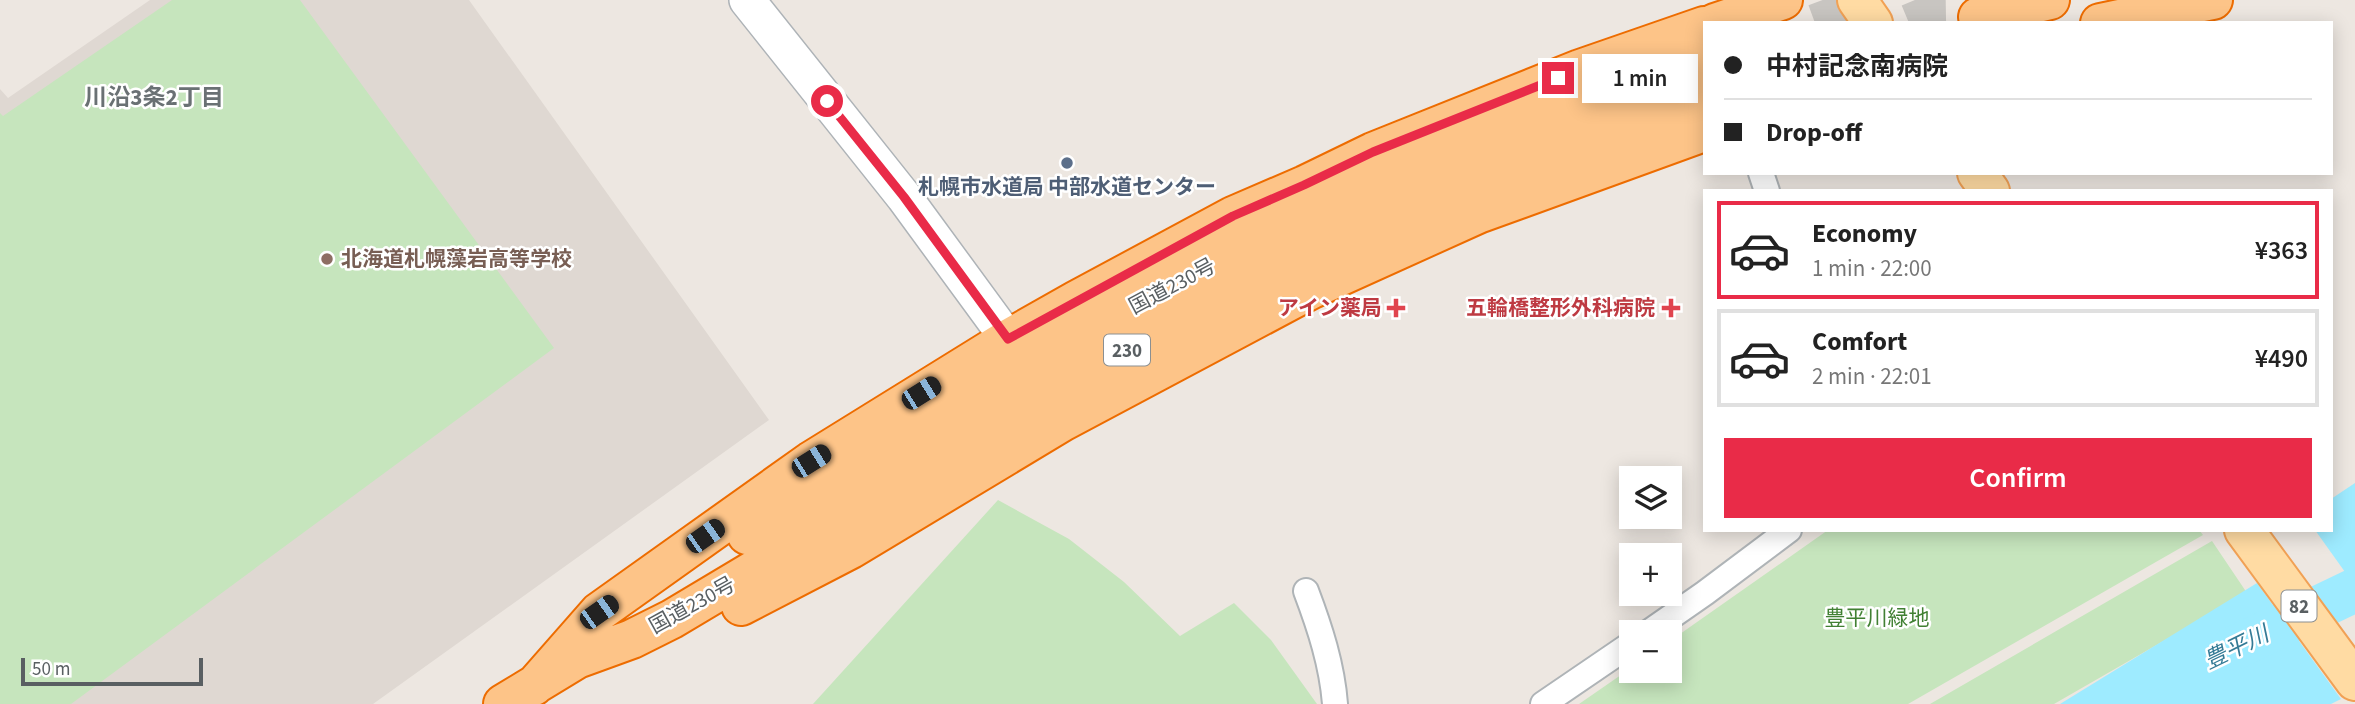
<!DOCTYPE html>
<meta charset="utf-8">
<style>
:root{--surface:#fff;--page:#f6f6f6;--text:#222;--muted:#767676;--line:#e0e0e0;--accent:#e92b48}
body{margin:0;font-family:"Source Sans 3","Noto Sans JP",sans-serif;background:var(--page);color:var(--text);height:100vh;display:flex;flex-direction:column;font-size:26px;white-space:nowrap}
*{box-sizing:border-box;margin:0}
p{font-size:23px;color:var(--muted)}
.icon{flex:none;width:38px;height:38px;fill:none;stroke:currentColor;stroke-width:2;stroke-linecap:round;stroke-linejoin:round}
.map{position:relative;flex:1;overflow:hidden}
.details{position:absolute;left:1703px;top:189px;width:630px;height:343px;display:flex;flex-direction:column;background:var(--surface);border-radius:0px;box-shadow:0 4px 18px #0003}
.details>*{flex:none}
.hud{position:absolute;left:1703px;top:21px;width:630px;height:154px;border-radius:0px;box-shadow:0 4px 18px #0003;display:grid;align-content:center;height:154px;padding:0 21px;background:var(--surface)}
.controls{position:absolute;left:1619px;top:466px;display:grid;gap:14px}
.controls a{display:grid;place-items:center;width:63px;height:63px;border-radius:0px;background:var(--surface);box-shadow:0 4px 18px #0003;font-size:35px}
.scale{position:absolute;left:21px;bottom:18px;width:182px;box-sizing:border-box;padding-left:7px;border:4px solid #595f62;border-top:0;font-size:19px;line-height:24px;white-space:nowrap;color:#595f62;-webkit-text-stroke:5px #fff;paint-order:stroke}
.end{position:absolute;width:32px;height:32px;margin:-16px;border:9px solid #e92b48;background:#fff;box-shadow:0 0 0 4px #fff}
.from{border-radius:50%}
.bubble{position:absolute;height:49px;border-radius:0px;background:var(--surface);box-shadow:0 4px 18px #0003;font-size:23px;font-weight:600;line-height:49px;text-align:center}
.car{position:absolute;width:21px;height:42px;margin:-21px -10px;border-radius:9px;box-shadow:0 0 5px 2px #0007;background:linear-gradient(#222 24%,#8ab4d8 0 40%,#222 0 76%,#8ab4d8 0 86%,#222 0)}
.hud b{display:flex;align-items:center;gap:24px;height:66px;font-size:26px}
.hud b+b{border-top:2px solid var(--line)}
.hud i{width:18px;height:18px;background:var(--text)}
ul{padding:12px 0 0;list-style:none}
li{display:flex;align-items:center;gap:21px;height:98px;margin:0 14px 10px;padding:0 7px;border:4px solid var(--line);border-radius:0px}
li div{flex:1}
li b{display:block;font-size:26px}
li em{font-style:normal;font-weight:600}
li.on{border-color:var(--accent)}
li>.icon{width:63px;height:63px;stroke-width:1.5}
.cta{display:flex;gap:14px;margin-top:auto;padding:14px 21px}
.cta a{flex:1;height:80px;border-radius:0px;background:var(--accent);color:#fff;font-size:28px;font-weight:600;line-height:80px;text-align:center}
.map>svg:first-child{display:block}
.education{fill:#dfd8d2}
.green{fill:#c6e5bd}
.water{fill:#9eebff}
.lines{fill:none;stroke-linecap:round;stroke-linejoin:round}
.river{stroke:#9eebff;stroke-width:44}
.highway-tunnel{stroke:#c8c5c1;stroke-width:38;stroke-dasharray:38 19;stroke-linecap:butt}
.street-casing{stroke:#afb4b7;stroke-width:28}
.secondary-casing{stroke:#aeb3b7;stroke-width:38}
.primary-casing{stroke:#f1a155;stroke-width:42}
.highway-casing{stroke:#ed6c00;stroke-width:42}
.street{stroke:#fff;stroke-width:24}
.secondary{stroke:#fff;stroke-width:35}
.primary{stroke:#ffdba3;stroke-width:38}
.highway{stroke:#fdc488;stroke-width:38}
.route{stroke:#e92b48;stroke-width:9}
.service-dot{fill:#5c6f8a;stroke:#fff;stroke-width:2.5}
.education-dot{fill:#8d6e63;stroke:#fff;stroke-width:2.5}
.health-dot{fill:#e0444e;stroke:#fff;stroke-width:2.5}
.labels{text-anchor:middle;stroke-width:5;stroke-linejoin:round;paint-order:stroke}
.shield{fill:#fff;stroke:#8b8f91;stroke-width:2}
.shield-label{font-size:19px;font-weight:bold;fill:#595f62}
.service-label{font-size:21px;font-weight:bold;fill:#4e5e75;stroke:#fff}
.education-label{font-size:21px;font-weight:bold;fill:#785e54;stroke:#fff;text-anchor:start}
.street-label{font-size:21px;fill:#595f62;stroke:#fff}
.health-label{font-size:21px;font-weight:bold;fill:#be3a42;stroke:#fff;text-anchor:end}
.park-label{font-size:21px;fill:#418033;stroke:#fff}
.neighbourhood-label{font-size:23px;font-weight:bold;fill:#6a7174;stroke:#fff}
.water-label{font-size:23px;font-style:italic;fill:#357b96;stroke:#fff}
</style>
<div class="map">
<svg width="2355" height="704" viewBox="0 0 2355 704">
<rect width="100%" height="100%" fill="#ede7e1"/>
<path class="education" d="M150,0H469L769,420L373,704H0V89L8,98Z"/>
<path class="green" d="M172,0H300L554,348L71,704H0V113L3,116Z
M998,500L1069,539L1124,582L1180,636L1234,603L1271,640L1317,704H813Z
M1828,530H2199L2203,535L1908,704H1579L1631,668V670H1670V641Z
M2212,541L2247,593L2054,704H1930Z"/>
<path class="water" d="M2355,483V586L2315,530H2331V499Z
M2257,583L2341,699L2331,704H2060Z"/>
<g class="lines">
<path class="river" d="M2232,649L2355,590"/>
<path class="highway-tunnel" d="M1815,23L1878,0
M1909,23L1921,18L1978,17"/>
<g class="street-casing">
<path id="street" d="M1761,173L1767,191
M1306,591C1320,628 1332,665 1335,704
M1649,632L1705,593L1789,530
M1543,704L1631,644"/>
</g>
<g class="secondary-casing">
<path id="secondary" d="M747,0L904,197L1008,339"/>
</g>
<g class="primary-casing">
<path id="primary" d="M1857,0L1873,23
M1977,173L1990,191
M2244,530L2355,681"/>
</g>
<g class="highway-casing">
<path id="highway" d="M1978,17L2050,0
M1715,23L1783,0
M2100,23L2213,0
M747,535C880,454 1013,370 1150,297C1327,202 1515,125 1704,61
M741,606L851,549L1062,422L1312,289L1478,214L1704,132
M534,686L599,612L811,461L1008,339L1075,301L1233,216L1305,185L1373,152L1580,69L1704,26
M503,704L577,659L632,639L672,619L1089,370L1239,291L1408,212L1583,141L1704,98"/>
</g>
<use href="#street" class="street"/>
<use href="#secondary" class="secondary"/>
<use href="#primary" class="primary"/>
<use href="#highway" class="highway"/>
</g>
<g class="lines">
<path class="route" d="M827,101L904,197L1008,339L1233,216L1304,185L1373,152L1558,78"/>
</g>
<circle class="service-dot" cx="1067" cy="163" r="7"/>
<circle class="education-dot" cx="327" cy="259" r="7"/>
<g class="health-dot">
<path d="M1392.5 297.5h7v7h7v7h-7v7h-7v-7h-7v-7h7z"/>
<path d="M1667.5 297.5h7v7h7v7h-7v7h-7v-7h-7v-7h7z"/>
</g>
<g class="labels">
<g class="shield">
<rect x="1104" y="334.5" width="46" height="31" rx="5"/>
<rect x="2281.5" y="590.5" width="35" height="31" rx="5"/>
</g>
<g class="shield-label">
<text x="1127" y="357">230</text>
<text x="2299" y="613">82</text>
</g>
<g class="service-label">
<text x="1067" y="194">札幌市水道局 中部水道センター</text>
</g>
<g class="education-label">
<text x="341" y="266">北海道札幌藻岩高等学校</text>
</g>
<g class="street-label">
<text transform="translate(1172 286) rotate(-28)" y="7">国道230号</text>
<text transform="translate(692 605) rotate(-29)" y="7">国道230号</text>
</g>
<g class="health-label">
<text x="1382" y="315">アイン薬局</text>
<text x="1655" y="315">五輪橋整形外科病院</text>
</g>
<g class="park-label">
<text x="1877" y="625">豊平川緑地</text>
</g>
<g class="neighbourhood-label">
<text x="154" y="105">川沿3条2丁目</text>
</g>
<g class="water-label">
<text transform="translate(2236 647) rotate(-26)" y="8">豊平川</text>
</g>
</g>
</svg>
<div class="controls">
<a><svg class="icon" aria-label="layers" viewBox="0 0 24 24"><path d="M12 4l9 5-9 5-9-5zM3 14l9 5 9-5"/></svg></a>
<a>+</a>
<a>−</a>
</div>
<div class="scale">50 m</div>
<i class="end from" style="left:827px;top:101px"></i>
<i class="end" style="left:1558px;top:78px"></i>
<div class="bubble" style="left:1582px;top:54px;width:116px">1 min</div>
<i class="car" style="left:921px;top:393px;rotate:58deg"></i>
<i class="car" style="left:811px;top:461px;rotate:58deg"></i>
<i class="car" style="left:705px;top:536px;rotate:55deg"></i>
<i class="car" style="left:599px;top:612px;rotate:55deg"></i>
<div class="hud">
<b><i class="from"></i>中村記念南病院</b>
<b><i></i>Drop-off</b>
</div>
<section class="details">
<ul>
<li class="on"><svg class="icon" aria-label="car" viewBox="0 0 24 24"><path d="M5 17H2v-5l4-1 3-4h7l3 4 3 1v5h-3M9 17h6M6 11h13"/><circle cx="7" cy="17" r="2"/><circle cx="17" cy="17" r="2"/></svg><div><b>Economy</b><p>1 min · 22:00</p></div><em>¥363</em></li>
<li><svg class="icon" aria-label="car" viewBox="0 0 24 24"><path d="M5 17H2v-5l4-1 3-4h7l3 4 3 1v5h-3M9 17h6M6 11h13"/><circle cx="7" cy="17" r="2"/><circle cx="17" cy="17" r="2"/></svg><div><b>Comfort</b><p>2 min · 22:01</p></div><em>¥490</em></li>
</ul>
<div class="cta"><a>Confirm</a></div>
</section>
</div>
